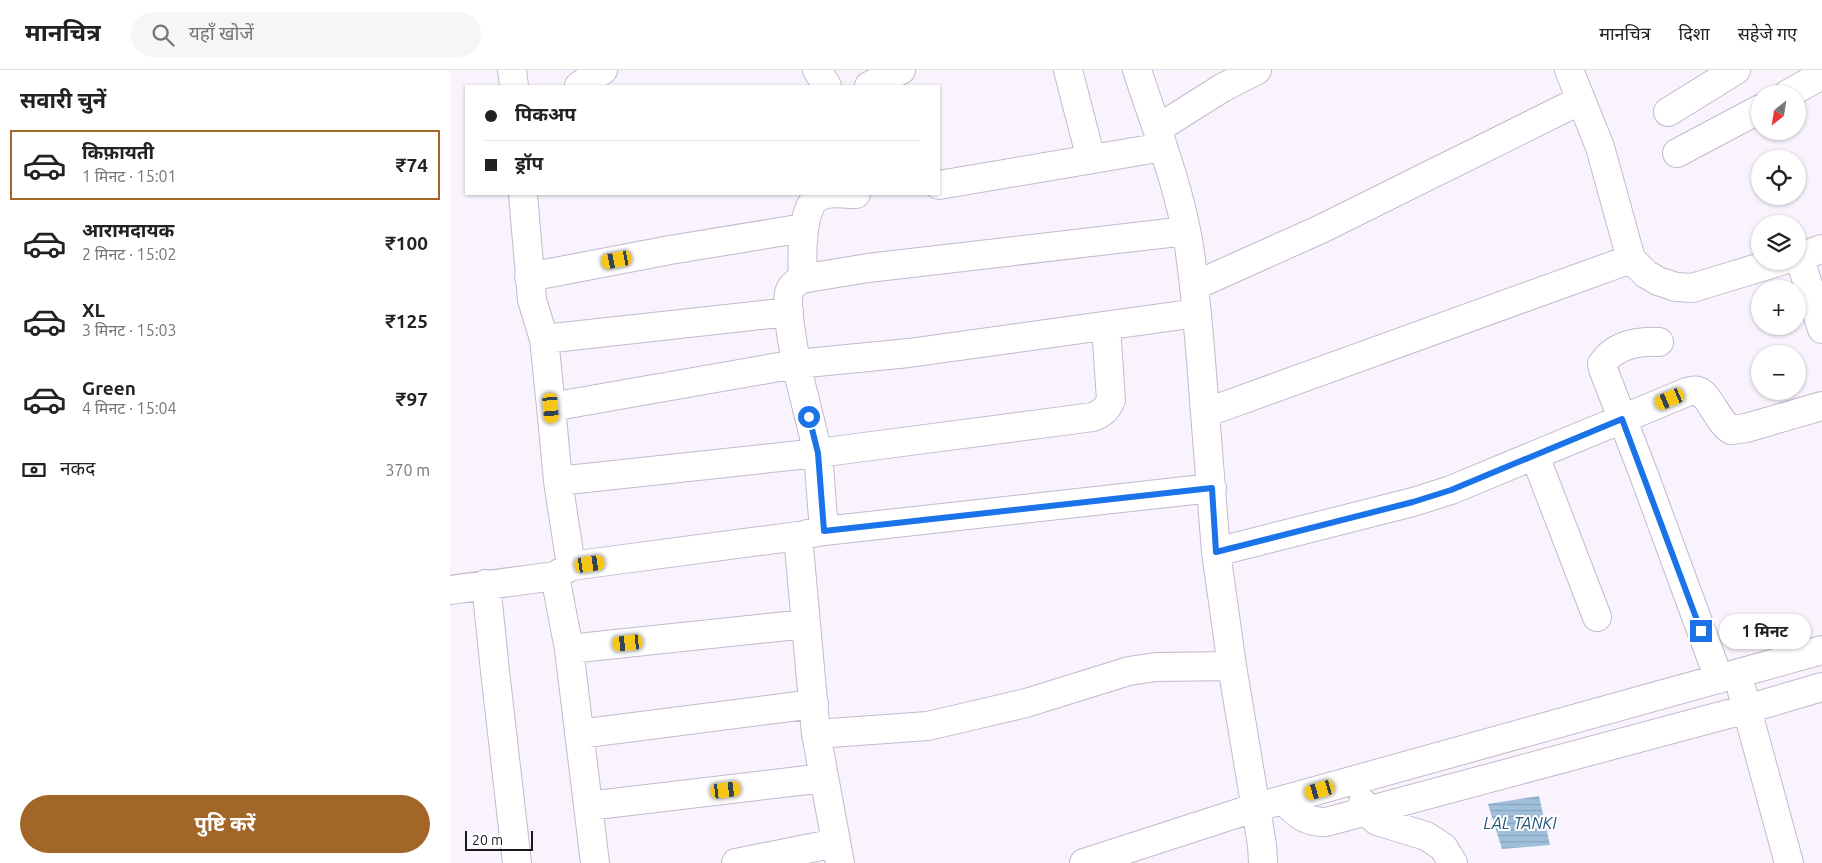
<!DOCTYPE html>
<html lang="hi">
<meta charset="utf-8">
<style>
:root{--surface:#fff;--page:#f6f6f6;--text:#222;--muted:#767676;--line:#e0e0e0;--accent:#a26628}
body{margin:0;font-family:Ubuntu,"Noto Sans Devanagari",sans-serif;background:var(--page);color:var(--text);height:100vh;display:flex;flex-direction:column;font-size:19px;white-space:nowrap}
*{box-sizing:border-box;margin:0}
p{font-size:16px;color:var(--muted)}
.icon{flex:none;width:28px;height:28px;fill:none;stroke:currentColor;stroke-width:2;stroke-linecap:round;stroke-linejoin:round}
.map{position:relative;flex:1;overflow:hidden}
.sheet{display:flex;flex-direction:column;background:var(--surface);width:450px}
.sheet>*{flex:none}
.top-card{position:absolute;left:15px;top:15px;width:475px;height:110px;border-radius:0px;box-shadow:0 1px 4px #0004;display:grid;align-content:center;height:110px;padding:0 20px;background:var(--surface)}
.needle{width:32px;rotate:210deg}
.fabs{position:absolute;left:1301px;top:15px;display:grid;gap:10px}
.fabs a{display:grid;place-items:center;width:55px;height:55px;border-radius:50%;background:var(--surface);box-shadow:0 1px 4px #0004;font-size:25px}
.scale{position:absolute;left:15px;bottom:12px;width:68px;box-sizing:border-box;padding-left:5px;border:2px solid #1b181f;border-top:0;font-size:14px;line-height:18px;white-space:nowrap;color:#1b181f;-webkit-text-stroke:4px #fff;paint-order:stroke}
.end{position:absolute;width:22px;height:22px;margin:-11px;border:6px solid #1a73e8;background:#fff;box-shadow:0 0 0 2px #fff}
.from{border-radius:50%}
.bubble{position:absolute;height:35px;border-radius:18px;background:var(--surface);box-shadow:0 1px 4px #0004;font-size:16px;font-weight:700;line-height:35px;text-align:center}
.car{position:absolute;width:15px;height:30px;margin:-15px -8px;border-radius:6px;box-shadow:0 0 4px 1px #0007;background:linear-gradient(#f5c518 24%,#345 0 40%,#f5c518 0 76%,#345 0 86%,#f5c518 0)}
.top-card b{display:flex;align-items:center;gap:18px;height:48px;font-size:19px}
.top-card b+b{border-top:1px solid var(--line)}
.top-card i{width:12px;height:12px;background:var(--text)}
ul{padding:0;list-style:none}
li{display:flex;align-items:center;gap:15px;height:70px;margin:0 10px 8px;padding:0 10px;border:2px solid transparent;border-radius:0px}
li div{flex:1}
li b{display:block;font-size:19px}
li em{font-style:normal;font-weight:700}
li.current{border-color:var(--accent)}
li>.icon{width:45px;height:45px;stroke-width:1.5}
h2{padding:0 20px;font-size:22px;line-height:60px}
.pay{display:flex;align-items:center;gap:12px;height:55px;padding:0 20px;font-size:19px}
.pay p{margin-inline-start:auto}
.primary-button{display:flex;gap:10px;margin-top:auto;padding:10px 20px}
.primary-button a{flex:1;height:58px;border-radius:30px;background:var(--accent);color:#fff;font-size:20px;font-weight:700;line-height:58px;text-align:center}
header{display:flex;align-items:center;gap:30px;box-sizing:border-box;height:70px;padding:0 25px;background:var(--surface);border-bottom:1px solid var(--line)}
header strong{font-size:24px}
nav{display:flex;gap:28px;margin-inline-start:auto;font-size:18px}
.search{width:350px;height:45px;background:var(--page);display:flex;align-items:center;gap:12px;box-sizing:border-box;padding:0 18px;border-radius:28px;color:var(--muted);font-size:19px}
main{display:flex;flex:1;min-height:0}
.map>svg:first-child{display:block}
.water{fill:url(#water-rules)}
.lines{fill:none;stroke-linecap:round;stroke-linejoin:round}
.minor-casing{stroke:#c4b9ce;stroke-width:30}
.minor{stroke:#fff;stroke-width:28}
.route{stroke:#1a73e8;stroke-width:6}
.labels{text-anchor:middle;stroke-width:4;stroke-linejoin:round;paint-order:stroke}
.water-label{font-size:16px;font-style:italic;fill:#22557a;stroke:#fff}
</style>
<header>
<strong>मानचित्र</strong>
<div class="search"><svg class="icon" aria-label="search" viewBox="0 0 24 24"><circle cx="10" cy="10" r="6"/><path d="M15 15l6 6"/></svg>यहाँ खोजें</div>
<nav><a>मानचित्र</a><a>दिशा</a><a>सहेजे गए</a></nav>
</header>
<main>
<section class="sheet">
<h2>सवारी चुनें</h2>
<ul>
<li class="current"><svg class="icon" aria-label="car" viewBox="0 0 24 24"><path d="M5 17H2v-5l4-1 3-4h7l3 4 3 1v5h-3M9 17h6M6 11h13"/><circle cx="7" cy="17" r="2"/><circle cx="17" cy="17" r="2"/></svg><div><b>किफ़ायती</b><p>1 मिनट · 15:01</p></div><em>₹74</em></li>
<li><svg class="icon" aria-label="car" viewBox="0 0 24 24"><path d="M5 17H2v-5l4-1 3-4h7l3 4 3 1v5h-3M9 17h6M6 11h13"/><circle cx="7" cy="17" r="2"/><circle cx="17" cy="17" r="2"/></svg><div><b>आरामदायक</b><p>2 मिनट · 15:02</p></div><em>₹100</em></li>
<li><svg class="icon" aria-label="car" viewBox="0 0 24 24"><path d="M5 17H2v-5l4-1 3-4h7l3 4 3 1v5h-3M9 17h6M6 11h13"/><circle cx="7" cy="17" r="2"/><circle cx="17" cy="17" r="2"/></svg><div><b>XL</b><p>3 मिनट · 15:03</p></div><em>₹125</em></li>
<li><svg class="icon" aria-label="car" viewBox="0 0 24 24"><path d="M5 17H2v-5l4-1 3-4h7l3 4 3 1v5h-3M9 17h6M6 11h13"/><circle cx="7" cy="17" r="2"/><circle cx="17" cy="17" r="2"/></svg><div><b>Green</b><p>4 मिनट · 15:04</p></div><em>₹97</em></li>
</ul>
<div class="pay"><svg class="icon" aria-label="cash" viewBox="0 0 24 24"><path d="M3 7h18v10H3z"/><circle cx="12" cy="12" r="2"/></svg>नकद<p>370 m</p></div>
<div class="primary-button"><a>पुष्टि करें</a></div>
</section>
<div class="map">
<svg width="1372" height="793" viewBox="0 0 1372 793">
<defs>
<pattern id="water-rules" width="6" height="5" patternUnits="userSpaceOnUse" patternTransform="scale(1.25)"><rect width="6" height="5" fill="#9fbfda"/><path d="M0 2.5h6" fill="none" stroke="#88a3bb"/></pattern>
</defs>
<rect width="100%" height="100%" fill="#f8f3fc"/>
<path class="water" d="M1089,726L1100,775L1052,779L1038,734Z"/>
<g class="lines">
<g class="minor-casing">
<path id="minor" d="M62,0L64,16
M367,0L377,16
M618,0L641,89
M687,0C706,58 729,115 739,176C747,231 751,287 755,343
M1119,0L1150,77L1181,189
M129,16L153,0
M419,16L451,0
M1338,24L1370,6
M1218,42L1286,0
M707,59L772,18L807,0
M1227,83L1310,39
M489,115L713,77
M73,124L82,230L94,269L101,337
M736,161L418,198L351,209C347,212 342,215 340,220C334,233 344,278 346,294L459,283L747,243
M1349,186L1372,259
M1348,187L1372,179
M79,207L220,180L354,158
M353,209C352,191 350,138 368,127C378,121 395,124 406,124
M744,216L871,159L1131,30
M94,269L339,242
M1209,272C1188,271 1165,275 1152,294L1153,299L1194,405L1269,609
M1085,386L1147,547
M108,411L368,383L643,347C653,343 657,339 661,330L656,256
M357,464L374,461L762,418
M766,482L963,432L1001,420L1237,322C1240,321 1245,320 1248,321C1258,323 1268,352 1281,360L1296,358L1372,336
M121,496L108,411L101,337L346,294L368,383L374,461
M105,506L119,579L145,793
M36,514L45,601L67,793
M0,520L105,506L121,496L348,466L366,664L390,793
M119,579L356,554
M1292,621L1339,793
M129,664L364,634
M366,664L478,656L576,633L679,601L706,597L782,596
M833,730C848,744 854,752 876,752L1297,639L1372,617
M913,733L917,742L927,751L976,766L993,777L1003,793
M138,736L374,708
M286,793L386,773
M634,793L804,738L1372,580
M813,793L812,775L782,596L766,482L755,343L1181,189L1196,204L1208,211L1226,217L1242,218L1331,191"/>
</g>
<use href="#minor" class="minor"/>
</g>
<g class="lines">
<path class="route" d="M359,347L368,383L374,461L762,418L766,482L963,432L1001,420L1172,349L1251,561"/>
</g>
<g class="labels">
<g class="water-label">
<text x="1070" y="759">LAL TANKI</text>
</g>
</g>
</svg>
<div class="fabs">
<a><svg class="needle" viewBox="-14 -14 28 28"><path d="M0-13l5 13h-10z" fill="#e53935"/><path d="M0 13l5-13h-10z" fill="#767676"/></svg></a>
<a><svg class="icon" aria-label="locate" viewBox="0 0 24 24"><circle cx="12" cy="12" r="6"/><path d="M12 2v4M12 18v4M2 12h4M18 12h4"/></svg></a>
<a><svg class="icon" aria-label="layers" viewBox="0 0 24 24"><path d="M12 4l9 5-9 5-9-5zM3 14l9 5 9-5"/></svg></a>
<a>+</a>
<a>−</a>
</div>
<div class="scale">20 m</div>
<i class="end from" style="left:359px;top:347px"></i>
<i class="end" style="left:1251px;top:561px"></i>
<div class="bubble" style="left:1269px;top:544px;width:92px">1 मिनट</div>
<i class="car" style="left:167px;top:190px;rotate:259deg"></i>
<i class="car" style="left:1220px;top:329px;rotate:247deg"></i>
<i class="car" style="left:101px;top:338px;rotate:175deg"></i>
<i class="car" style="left:140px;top:494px;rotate:82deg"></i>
<i class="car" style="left:178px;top:573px;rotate:264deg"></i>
<i class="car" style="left:276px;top:720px;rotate:83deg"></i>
<i class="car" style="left:870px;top:720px;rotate:254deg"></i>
<div class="top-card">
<b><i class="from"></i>पिकअप</b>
<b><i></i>ड्रॉप</b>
</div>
</div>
</main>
